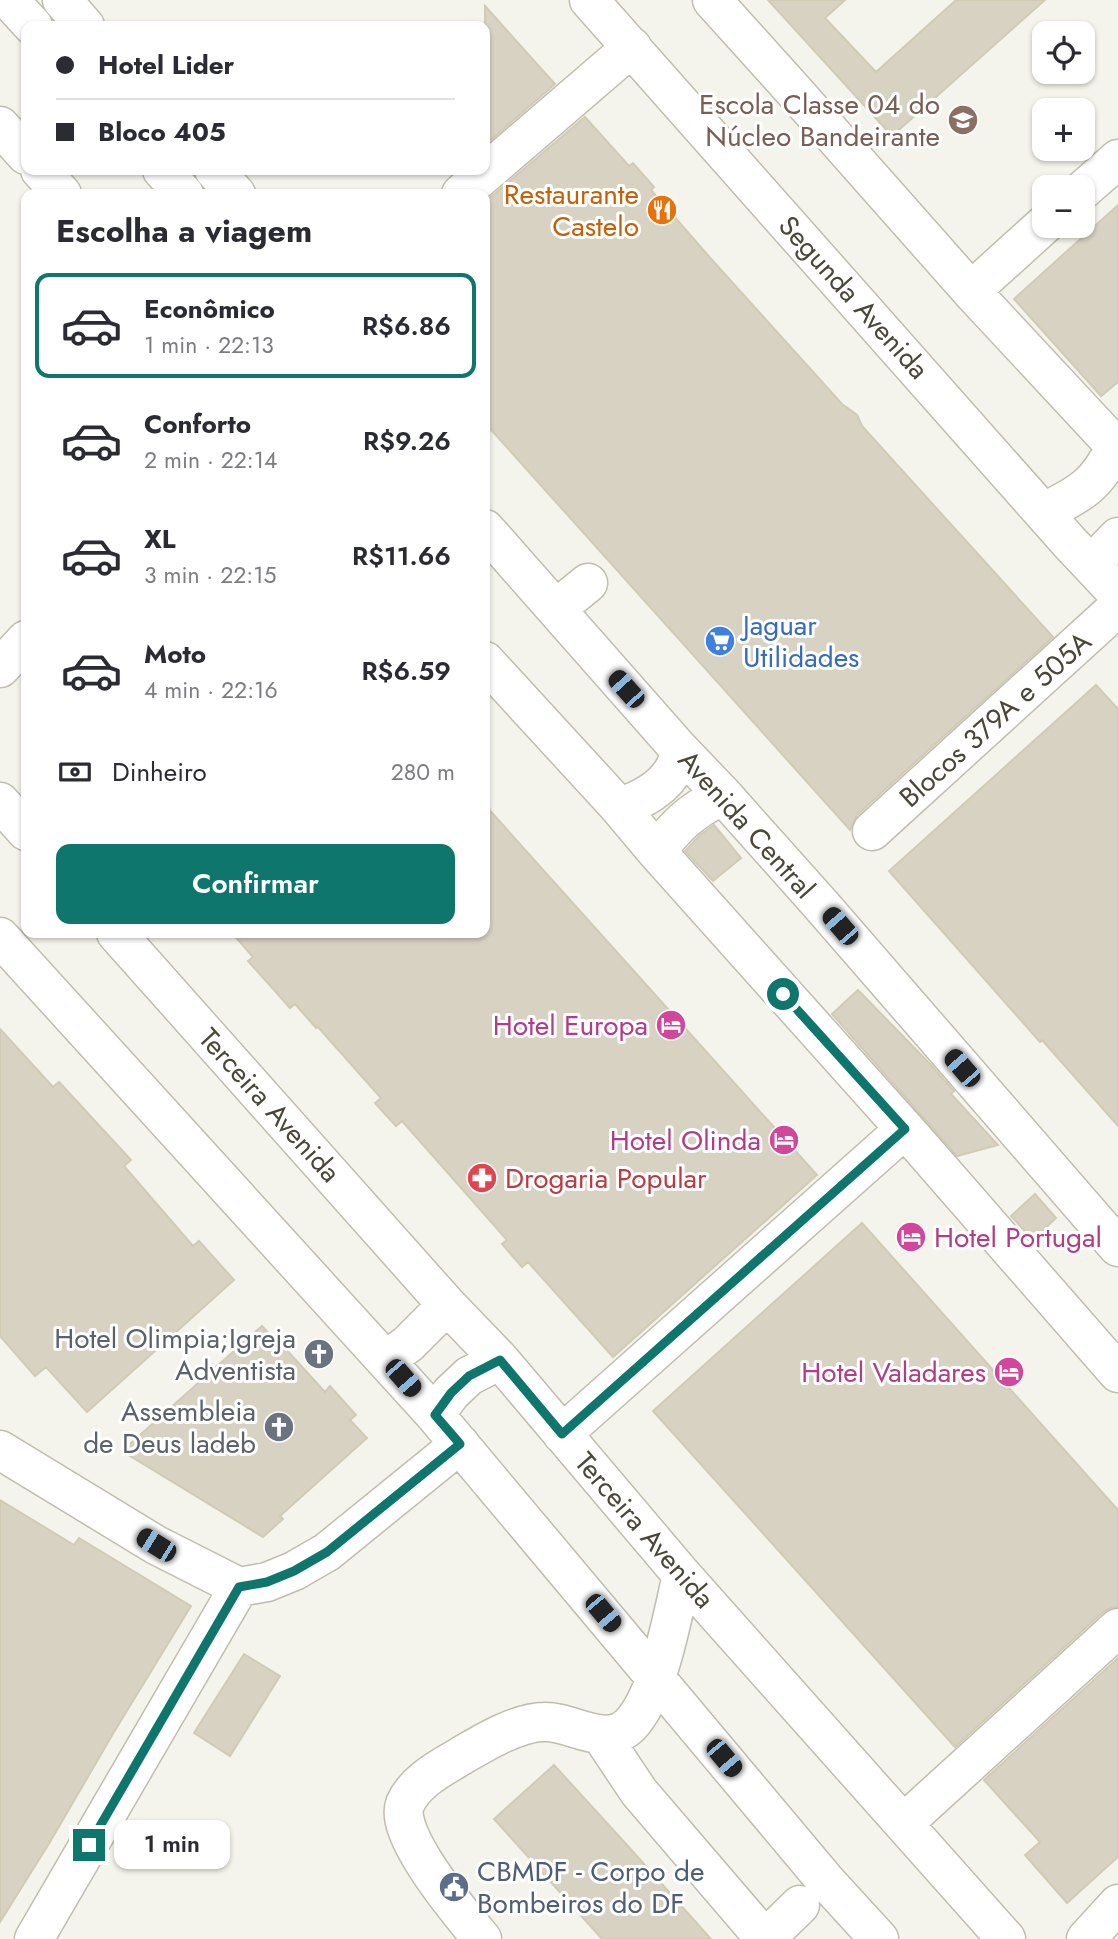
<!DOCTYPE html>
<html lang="pt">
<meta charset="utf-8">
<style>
:root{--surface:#fff;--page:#f7f7f7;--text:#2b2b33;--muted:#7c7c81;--line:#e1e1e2;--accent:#0f766e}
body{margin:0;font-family:Jost,sans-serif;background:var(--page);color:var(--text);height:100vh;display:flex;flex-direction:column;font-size:26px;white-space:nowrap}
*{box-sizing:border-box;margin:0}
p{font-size:23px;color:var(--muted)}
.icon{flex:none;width:38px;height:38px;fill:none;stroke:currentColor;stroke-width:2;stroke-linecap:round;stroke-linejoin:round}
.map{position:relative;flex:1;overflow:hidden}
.sheet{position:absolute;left:21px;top:189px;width:469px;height:749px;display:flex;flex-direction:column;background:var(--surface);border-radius:14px;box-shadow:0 2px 5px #0004}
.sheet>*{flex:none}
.guide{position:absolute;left:21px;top:21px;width:469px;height:154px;border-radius:14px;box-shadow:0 2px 5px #0004;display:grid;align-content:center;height:154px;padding:0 35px;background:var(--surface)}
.buttons{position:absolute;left:1032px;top:21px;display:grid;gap:14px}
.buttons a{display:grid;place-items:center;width:63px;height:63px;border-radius:14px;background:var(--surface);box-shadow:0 2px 5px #0004;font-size:35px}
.end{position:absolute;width:32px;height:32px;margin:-16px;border:9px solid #0f766e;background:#fff;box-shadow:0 0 0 4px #fff}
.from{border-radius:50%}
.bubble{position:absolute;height:49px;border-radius:14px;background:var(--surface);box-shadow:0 2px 5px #0004;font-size:23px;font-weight:600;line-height:49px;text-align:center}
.car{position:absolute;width:21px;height:42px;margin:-21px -10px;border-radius:9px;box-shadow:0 0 5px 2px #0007;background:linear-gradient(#222 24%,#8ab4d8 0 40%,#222 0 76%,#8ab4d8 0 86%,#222 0)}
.guide b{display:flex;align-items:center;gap:24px;height:66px;font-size:26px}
.guide b+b{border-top:2px solid var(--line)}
.guide i{width:18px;height:18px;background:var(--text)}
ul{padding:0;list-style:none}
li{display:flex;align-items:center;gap:21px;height:105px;margin:0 14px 10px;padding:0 21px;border:4px solid transparent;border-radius:14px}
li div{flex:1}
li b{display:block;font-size:26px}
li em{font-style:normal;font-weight:600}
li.selected{border-color:var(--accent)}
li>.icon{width:63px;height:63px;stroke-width:1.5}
h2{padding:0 35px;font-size:32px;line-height:84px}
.pay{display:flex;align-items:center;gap:18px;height:77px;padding:0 35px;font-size:26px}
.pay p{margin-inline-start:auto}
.primary-button{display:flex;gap:14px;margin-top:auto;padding:14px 35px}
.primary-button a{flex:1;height:80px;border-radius:14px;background:var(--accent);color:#fff;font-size:28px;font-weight:600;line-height:80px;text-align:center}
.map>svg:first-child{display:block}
.building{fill:#d7d2c2;stroke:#d1cbb5;stroke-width:2}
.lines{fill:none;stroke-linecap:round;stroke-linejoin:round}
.minor-casing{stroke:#c1bdae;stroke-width:41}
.minor{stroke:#fff;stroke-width:38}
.route{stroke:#0f766e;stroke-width:9}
.labels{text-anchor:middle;stroke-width:6;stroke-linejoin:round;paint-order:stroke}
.education-label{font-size:28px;fill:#785e54;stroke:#fff;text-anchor:end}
.food-label{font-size:28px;fill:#c56008;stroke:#fff;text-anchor:end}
.street-label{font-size:28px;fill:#4a4639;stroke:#fff}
.shop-label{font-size:28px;fill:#366cbe;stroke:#fff;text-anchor:start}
.hotel-label{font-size:28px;fill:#b23c85;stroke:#fff;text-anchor:end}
.health-label{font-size:28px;fill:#be3a42;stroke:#fff;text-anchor:start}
.worship-label{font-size:28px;fill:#5b616d;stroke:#fff;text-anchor:end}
.service-label{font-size:28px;fill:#4e5e75;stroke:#fff;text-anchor:start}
</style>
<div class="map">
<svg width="1118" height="1939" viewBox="0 0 1118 1939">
<rect width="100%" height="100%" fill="#f5f4ec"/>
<path class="building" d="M768,0H845L825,18L876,72L956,0H1045L892,136Z
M485,6L555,84L485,145Z
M585,117L629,166L633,163L654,187L651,190L713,261L842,404L857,415L862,426L1053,637L857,815L850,830L485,423V202Z
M1118,205V382L1101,396L1014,299Z
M1096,685L1118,709V1126L1042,1040L1040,1042L889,871Z
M485,805L817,1175L613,1357L528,1262L522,1267L502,1244L507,1240L402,1121L396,1126L375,1103L381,1098L317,1026L316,1028L295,1004L290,1008L275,991L248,961L253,957L232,933H485Z
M714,825L741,858L713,881L685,851L700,835Z
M858,990L931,1065L954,1091L951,1094L998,1145L957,1156L832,1014Z
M0,1029L53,1087L59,1082L131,1160L124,1166L193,1246L199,1241L234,1280L87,1412L46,1367L35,1376L0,1336Z
M1035,1194L1056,1218L1033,1240L1011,1216Z
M862,1223L1118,1510V1607H1113L1103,1612L955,1747L653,1411Z
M262,1326L282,1348L284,1347L325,1392L330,1386L356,1415L350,1420L367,1438L280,1516L283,1519L263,1537L122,1451Z
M0,1500L74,1545L79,1538L191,1606L114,1732L50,1842L0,1922Z
M244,1654L280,1676L230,1756L194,1733Z
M1118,1658V1857L1067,1903L1025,1855L1040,1842L984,1780Z
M554,1765L627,1845L711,1939H602L494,1819Z"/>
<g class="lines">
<g class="minor-casing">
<path id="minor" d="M9,0L33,26
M62,0L85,26
M589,0L1070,543L1118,594
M712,0L794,91L971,291L1118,449
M0,126L26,155
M40,170L62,194
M162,170L184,194
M214,170L236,194
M1083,190L1118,159
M461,194L632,47
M971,291L1045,224
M1044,512C1079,495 1099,484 1115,446
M485,529L679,749L723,795L822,906L1118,1247
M1091,565L1118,537
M556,609L588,583
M485,661L619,807L656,851L912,1137L1118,1373
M0,668L26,640
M0,802L26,831
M619,807C641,801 666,787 676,765C678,760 678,754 679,749
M872,831L1118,607
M656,851C680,822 690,812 723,795
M116,933L447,1305L500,1360L682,1575L1006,1939
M0,937L435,1415L825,1880L879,1939
M386,1360L408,1344L447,1305
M435,1415L451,1393L469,1376L500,1360
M562,1434L905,1129
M0,1450L156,1545L239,1587L267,1582L294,1571L327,1552L460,1444
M601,1735L639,1792L765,1939
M904,1823L1118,1628
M34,1939L239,1587
M482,1939C462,1915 393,1834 405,1804C415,1781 441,1768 461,1756C483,1743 518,1722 544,1722C572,1721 606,1749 630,1725C659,1695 672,1617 682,1575
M765,1939L800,1905
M1086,1939L1118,1904"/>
</g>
<use href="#minor" class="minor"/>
</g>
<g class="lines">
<path class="route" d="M89,1845L239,1587L267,1582L294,1571L327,1552L460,1444L435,1415L451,1393L469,1376L500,1360L562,1434L905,1129L783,994"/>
</g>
<defs>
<g id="school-disc" transform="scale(1.575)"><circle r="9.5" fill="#8d6e63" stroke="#fff"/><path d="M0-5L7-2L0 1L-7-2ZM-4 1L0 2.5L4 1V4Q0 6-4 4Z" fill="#fff"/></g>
<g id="restaurant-disc" transform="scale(1.575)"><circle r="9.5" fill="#e8710a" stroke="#fff"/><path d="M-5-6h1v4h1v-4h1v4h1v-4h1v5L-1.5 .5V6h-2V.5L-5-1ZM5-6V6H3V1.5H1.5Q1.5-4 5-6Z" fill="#fff"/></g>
<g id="supermarket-disc" transform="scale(1.575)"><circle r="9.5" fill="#3f7fe0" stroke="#fff"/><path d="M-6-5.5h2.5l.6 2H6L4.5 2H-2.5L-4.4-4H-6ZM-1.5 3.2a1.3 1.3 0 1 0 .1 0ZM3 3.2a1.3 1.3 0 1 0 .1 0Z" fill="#fff"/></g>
<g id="hotel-disc" transform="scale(1.575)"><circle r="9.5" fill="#d1479c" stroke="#fff"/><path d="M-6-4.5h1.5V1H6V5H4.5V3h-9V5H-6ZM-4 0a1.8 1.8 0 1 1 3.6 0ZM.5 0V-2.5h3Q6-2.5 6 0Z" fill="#fff"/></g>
<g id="pharmacy-disc" transform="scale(1.575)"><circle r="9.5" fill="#e0444e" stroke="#fff"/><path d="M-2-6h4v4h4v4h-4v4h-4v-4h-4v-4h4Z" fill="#fff"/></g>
<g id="church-disc" transform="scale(1.575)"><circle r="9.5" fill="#6b7280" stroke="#fff"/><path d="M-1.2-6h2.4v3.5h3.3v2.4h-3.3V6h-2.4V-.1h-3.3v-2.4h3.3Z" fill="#fff"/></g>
<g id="civic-disc" transform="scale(1.575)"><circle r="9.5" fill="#5c6f8a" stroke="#fff"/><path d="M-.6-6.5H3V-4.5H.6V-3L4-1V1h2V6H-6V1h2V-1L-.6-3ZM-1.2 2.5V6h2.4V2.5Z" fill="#fff"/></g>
</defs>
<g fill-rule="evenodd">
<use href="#school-disc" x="963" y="120"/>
<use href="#restaurant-disc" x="662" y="210"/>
<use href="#supermarket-disc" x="720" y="641"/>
<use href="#hotel-disc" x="671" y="1025"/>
<use href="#hotel-disc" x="784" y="1140"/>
<use href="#pharmacy-disc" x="482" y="1178"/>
<use href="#hotel-disc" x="911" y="1237"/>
<use href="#church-disc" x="319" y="1354"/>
<use href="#hotel-disc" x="1009" y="1372"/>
<use href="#church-disc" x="279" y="1427"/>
<use href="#civic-disc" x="454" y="1887"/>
</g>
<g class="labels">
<g class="education-label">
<text x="940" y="114">Escola Classe 04 do<tspan x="940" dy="32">Núcleo Bandeirante</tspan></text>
</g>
<g class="food-label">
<text x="639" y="204">Restaurante<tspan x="639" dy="32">Castelo</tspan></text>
</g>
<g class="street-label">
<text transform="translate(854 297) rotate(48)" y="10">Segunda Avenida</text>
<text transform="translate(995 719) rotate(-42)" y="10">Blocos 379A e 505A</text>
<text transform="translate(747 824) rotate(48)" y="10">Avenida Central</text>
<text transform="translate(270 1105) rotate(48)" y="10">Terceira Avenida</text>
<text transform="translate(645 1530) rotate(49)" y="10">Terceira Avenida</text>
</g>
<g class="shop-label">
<text x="743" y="635">Jaguar<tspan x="743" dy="32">Utilidades</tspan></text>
</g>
<g class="hotel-label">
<text x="648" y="1035">Hotel Europa</text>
<text x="761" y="1150">Hotel Olinda</text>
<text x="934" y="1247" text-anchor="start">Hotel Portugal</text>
<text x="986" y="1382">Hotel Valadares</text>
</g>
<g class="health-label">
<text x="505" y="1188">Drogaria Popular</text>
</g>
<g class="worship-label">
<text x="296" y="1348">Hotel Olimpia;Igreja<tspan x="296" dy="32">Adventista</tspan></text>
<text x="256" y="1421">Assembleia<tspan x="256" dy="32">de Deus ladeb</tspan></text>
</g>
<g class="service-label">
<text x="477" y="1881">CBMDF - Corpo de<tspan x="477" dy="32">Bombeiros do DF</tspan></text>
</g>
</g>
</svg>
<div class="buttons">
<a><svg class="icon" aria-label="locate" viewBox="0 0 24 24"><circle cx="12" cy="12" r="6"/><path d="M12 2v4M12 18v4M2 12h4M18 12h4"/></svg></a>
<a>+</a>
<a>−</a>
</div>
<i class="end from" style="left:783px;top:994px"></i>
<i class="end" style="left:89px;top:1845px"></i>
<div class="bubble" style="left:114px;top:1820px;width:116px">1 min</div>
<i class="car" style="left:626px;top:689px;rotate:318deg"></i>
<i class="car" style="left:840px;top:926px;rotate:319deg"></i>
<i class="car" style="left:962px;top:1068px;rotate:319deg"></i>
<i class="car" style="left:403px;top:1378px;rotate:139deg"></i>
<i class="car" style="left:156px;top:1545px;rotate:302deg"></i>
<i class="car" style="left:603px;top:1613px;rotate:140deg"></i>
<i class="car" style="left:724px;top:1758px;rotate:140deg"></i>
<div class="guide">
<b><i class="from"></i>Hotel Lider</b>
<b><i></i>Bloco 405</b>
</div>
<section class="sheet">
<h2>Escolha a viagem</h2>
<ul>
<li class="selected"><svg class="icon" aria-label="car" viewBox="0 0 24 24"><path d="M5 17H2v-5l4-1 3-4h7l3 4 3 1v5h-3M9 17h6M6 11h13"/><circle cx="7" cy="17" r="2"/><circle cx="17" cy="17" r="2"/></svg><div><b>Econômico</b><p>1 min · 22:13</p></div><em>R$6.86</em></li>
<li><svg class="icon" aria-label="car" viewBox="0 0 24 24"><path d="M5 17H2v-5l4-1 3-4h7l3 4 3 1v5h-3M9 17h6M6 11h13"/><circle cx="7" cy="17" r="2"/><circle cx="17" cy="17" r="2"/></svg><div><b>Conforto</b><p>2 min · 22:14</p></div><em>R$9.26</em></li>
<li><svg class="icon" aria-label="car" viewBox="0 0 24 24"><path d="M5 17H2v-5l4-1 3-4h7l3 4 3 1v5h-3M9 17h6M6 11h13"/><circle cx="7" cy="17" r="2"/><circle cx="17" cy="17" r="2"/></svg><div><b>XL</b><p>3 min · 22:15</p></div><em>R$11.66</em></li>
<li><svg class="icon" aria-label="car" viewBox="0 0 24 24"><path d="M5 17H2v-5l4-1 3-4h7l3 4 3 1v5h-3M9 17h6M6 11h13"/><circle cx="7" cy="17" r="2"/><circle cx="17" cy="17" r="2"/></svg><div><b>Moto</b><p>4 min · 22:16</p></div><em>R$6.59</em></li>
</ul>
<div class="pay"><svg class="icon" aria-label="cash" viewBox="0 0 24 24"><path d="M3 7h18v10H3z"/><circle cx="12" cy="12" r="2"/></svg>Dinheiro<p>280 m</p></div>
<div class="primary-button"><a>Confirmar</a></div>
</section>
</div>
